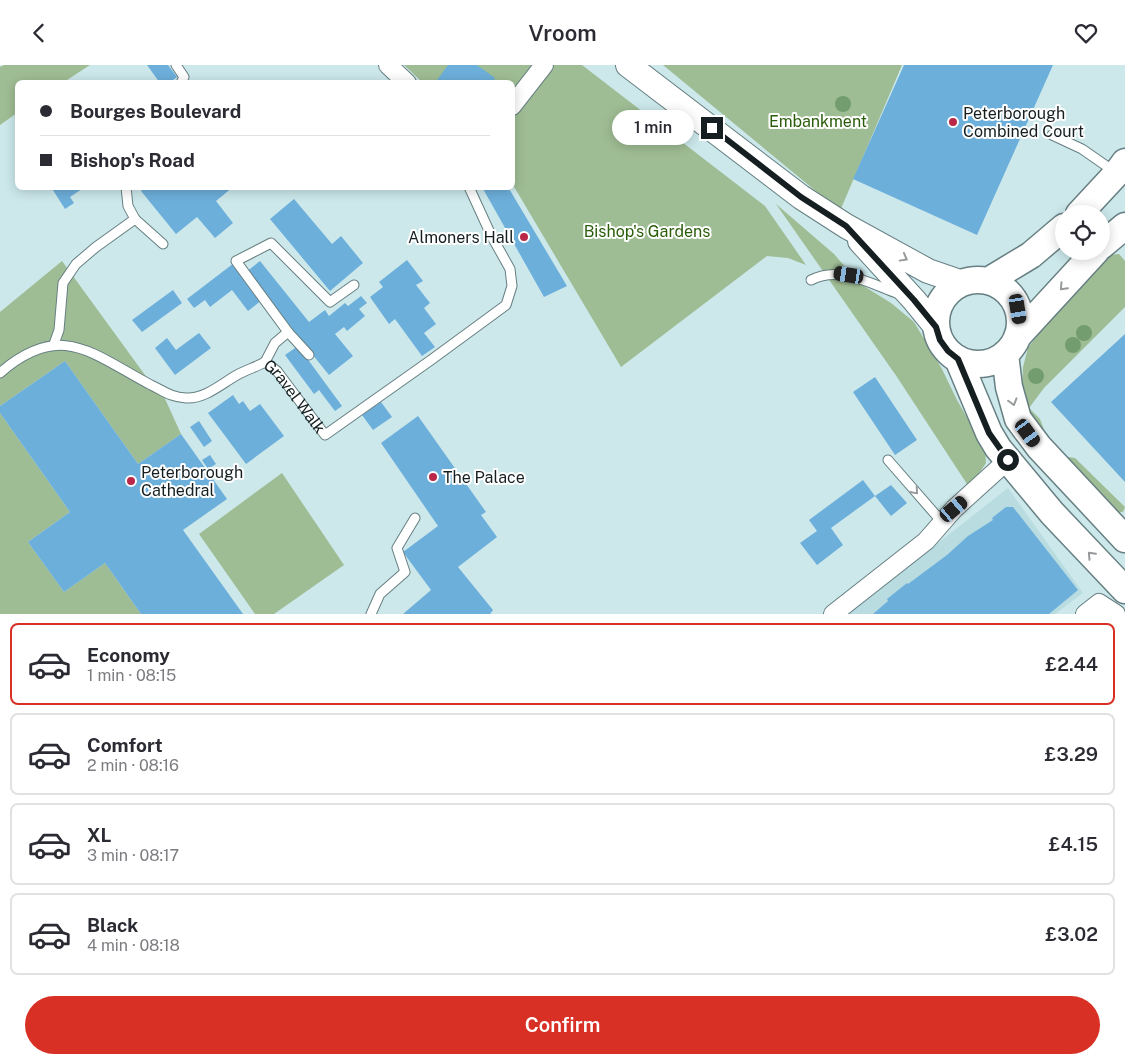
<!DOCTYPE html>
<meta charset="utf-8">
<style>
:root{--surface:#fff;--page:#f2f2f3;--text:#2b2b33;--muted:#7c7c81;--line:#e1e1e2;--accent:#d93025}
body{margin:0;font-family:"Public Sans",sans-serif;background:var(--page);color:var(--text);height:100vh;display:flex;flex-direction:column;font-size:19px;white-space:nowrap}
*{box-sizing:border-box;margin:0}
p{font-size:16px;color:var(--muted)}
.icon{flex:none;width:28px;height:28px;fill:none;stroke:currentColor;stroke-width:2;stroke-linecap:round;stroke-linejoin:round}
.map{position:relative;height:549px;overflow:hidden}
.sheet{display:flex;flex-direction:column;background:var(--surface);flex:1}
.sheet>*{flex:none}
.banner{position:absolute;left:15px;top:15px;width:500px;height:110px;border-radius:8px;box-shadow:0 2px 12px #0003;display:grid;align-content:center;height:110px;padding:0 25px;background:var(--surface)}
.controls{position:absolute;left:1055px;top:140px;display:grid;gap:10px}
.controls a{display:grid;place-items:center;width:55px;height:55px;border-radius:50%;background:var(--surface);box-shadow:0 2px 12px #0003;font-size:25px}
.end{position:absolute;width:22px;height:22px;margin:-11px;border:6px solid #151f21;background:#fff;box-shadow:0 0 0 2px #fff}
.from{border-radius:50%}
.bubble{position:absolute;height:35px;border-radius:18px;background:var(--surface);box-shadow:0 2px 12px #0003;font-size:16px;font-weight:600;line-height:35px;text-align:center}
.car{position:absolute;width:15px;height:30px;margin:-15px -8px;border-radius:6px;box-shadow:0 0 4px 1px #0007;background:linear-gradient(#222 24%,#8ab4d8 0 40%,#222 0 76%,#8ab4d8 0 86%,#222 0)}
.banner b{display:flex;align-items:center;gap:18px;height:48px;font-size:19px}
.banner b+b{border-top:1px solid var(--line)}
.banner i{width:12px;height:12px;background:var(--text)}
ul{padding:9px 0 0;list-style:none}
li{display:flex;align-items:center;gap:15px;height:82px;margin:0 10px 8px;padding:0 15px;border:2px solid var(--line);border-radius:8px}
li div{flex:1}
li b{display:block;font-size:19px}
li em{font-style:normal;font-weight:600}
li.current{border-color:var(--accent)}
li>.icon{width:45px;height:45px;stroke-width:1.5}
.action{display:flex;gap:10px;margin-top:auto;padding:10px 25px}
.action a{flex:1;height:58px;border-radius:30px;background:var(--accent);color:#fff;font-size:20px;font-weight:600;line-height:58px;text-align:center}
header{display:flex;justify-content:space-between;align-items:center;height:65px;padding:0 25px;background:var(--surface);font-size:22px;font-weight:600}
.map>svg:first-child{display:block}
.built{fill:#b8dce0}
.green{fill:#9fbd94}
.building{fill:#6dafdb}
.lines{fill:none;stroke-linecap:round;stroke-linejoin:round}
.lane-casing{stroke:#667f82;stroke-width:11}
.street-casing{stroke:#667f82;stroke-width:20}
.secondary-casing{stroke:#667f82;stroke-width:26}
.primary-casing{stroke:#667f82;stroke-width:29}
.lane{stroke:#fff;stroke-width:9}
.street{stroke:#fff;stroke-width:18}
.secondary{stroke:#fff;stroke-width:24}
.primary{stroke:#fff;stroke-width:26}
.tree{fill:#739c6f}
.oneway{stroke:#969a9b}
.route{stroke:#151f21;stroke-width:6}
.poi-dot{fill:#b92849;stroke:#fff;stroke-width:2}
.labels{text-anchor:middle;stroke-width:4;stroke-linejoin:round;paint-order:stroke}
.poi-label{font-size:16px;fill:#151f21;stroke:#fff;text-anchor:start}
.park-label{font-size:16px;fill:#2a5d0a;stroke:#fff}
.street-label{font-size:16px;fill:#151f21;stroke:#fff}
</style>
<header><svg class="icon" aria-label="back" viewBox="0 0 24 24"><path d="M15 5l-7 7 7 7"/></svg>Vroom<svg class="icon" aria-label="heart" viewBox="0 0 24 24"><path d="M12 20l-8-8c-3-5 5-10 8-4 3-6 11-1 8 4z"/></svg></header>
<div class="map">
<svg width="1125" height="549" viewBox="0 0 1125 549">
<rect width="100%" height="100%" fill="#cce8eb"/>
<path class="built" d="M1008,423L1083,528L1055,549H848Z"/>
<path class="green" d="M4,0H90L64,17L18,18L17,48L0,60V2Z
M404,0H582L765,141L806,200L788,193L767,191L621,302L513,120L512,18L422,17Z
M663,0H902L840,146Z
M776,139L834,189L859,218L891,238L914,257L942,304L957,335L985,384L986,398L976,413L967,419L897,312Z
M1119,189L1125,196V242L1044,323L1029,343L1040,354L1046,370L1062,391L1075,393L1125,442L1123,447L1110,448L1030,355L1022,325L1023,302L1028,283L1043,262L1109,190Z
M62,196L153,321L162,327L181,369L138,399L65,296L0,341V247Z
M0,348L70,447L28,477L64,527L105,498L141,549H0Z
M282,408L344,500L274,549H255L199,469Z"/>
<path class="building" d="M147,0H168L177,12L169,18H160Z
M448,0H477L495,13L492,18H435Z
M904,0H1053L977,170L853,114Z
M51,122H81L82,124L70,132L74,138L65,144Z
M146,122H233L216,136L233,158L215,173L197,152L176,169L141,126Z
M482,122H508L567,221L544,232Z
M294,134L332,179L341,171L363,198L330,226L270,154Z
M407,195L423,216L416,220L430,238L424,243L436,259L424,268L435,282L422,291L395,254L389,259L370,232L383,222L379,217Z
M260,196L309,257L325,245L329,251L345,238L348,241L361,231L367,238L359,244L365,251L347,266L344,262L335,269L353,291L329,310L246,207Z
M234,198L262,235L248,246L232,225L210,242L205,235L194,243L187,234Z
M173,225L182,238L142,267L132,255Z
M199,268L211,283L175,310L155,283L167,273L176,285Z
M1125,269V417L1051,337Z
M298,281L342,341L335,346L319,325L314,329L285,290Z
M65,296L138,399L181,369L227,434L183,465L243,549H141L105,498L64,527L28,477L70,447L0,348V341Z
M875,312L917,375L895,390L853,327Z
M233,330L239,339L243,336L250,346L260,339L284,371L246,399L208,348Z
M381,337L392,352L373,365L362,350Z
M418,351L486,447L481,450L497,472L458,502L493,545L490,549H403L431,525L403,487L438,461L381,378Z
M199,356L212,376L204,382L190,362Z
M210,390L216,399L208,404L202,395Z
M863,415L875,431L891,420L907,438L891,451L875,431L831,463L843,480L817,500L800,478L817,466L809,455Z
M1006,442H1013L1078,525L1049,549H873L888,536L887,534L907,518L908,519L947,490L968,471L993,455L992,453Z"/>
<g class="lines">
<g class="lane-casing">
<g id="lane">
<path d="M176,0L184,12L181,18"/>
<path d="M1052,70L1082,84L1115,107"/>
<path d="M126,122L128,141L135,154"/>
<path d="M811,215C840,200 871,219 899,229"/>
<path d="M288,267L236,196L271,178L330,237L354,220"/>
<path d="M54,279L59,265L63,218L76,199L96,182L135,154L163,179"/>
<path d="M265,297L275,278L288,267L309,290"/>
<path id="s1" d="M0,308C61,255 92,289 151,320C164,326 170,332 186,333C205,334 221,319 237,310C246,305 256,302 265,297L277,306L325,370L431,295L506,240L512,221L510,204L491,170L469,122"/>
<path d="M888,395L942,457"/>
<path d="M371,549L380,529L405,507L397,483L415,453"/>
</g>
</g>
<g class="street-casing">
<path id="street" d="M388,0L407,18
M512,41L544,0
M833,549L926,476L954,444L1008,395
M1085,549L1099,538L1116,549"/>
</g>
<g class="secondary-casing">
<path id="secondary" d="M628,0L801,132L846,161L928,206L963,218
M860,176L914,235L936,262"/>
</g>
<g class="primary-casing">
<path id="primary" d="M1079,149L1117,108L1125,97
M1101,181L1125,161
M936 257a42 42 0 1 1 84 0a42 42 0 1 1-84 0Z
M988,216L1031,190L1064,162
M1017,272L1096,186
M1005,289L1009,322L1018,354L1039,382L1125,474
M958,294L989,368L998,383L1052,448L1125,525"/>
</g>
<use href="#lane" class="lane"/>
<use href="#street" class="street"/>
<use href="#secondary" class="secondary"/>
<use href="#primary" class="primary"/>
</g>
<g class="tree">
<circle cx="843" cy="39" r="8"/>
<circle cx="1084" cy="268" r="8"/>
<circle cx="1073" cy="280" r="8"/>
<circle cx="1036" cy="311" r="8"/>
</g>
<defs><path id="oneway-chevron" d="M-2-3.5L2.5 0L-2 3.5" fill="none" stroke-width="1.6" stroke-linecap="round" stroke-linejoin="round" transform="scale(1.25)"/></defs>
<g class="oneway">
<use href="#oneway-chevron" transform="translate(904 193) rotate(29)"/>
<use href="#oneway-chevron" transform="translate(1063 222) rotate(133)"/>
<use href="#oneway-chevron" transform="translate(1013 337) rotate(74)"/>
<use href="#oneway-chevron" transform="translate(915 426) rotate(49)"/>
<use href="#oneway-chevron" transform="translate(1091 490) rotate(-133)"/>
</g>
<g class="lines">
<path class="route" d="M712,63L801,132L846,161L914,235L936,262L940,275L948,286L958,294L989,368L1008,395"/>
</g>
<g class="poi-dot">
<circle cx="953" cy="57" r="5"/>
<circle cx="524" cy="172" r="5"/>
<circle cx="433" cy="412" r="5"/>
<circle cx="131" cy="416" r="5"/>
</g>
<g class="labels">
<g class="poi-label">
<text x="963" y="54">Peterborough<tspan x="963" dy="18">Combined Court</tspan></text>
<text x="514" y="178" text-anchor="end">Almoners Hall</text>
<text x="141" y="413">Peterborough<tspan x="141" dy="18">Cathedral</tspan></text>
<text x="443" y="418">The Palace</text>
</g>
<g class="park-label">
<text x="818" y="62">Embankment</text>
<text x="647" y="172">Bishop's Gardens</text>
</g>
<g class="street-label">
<text dy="6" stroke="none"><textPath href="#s1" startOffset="339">Gravel Walk</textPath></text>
</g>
</g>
</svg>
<div class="controls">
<a><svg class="icon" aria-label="locate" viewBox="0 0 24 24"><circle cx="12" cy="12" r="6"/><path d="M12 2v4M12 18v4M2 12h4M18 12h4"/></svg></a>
</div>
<i class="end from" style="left:1008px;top:395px"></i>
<i class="end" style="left:712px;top:63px"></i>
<div class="bubble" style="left:612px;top:45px;width:82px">1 min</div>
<i class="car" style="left:849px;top:210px;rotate:279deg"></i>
<i class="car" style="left:1018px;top:244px;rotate:171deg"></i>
<i class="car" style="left:1028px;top:368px;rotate:144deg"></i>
<i class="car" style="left:954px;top:444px;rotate:50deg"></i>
<div class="banner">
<b><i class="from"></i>Bourges Boulevard</b>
<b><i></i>Bishop's Road</b>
</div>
</div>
<section class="sheet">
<ul>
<li class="current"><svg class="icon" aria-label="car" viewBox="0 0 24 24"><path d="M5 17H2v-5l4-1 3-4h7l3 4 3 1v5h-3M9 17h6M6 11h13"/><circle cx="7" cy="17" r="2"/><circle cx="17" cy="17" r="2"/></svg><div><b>Economy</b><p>1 min · 08:15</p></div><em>£2.44</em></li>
<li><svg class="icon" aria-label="car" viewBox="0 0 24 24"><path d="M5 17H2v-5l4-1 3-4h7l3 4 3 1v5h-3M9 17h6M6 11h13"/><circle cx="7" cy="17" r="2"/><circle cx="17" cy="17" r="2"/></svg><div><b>Comfort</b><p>2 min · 08:16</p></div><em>£3.29</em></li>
<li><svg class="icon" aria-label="car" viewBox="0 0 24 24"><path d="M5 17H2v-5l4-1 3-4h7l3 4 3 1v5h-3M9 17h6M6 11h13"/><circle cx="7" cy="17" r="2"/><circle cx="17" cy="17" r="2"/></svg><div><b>XL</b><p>3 min · 08:17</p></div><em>£4.15</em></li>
<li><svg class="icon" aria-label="car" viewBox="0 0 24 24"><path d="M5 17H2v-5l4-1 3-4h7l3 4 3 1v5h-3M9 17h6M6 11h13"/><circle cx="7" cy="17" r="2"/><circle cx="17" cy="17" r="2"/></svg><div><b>Black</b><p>4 min · 08:18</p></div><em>£3.02</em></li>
</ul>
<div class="action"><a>Confirm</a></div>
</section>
